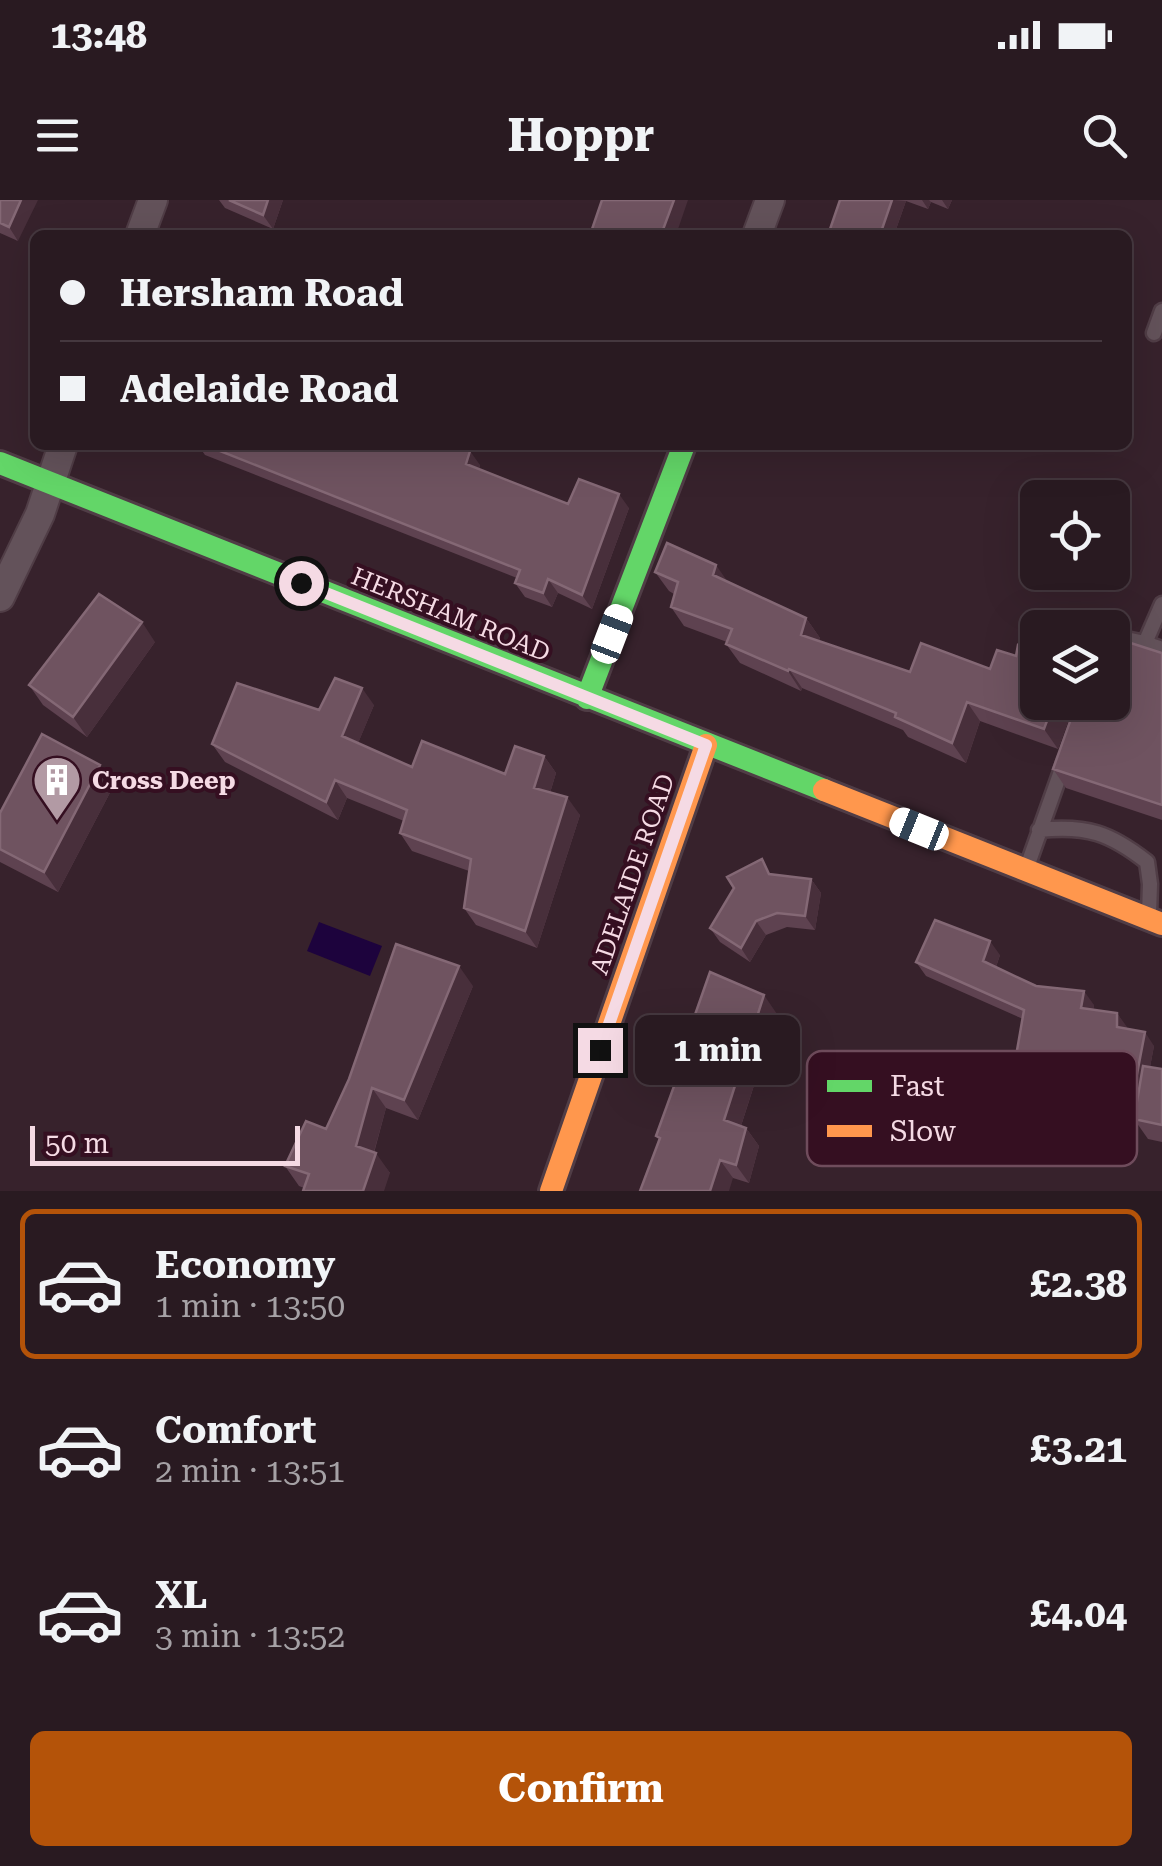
<!DOCTYPE html>
<meta charset="utf-8">
<style>
:root{--surface:#291a21;--page:#31232a;--text:#f1f3f6;--muted:#a5a1a5;--line:#45383f;--accent:#b45309}
body{margin:0;font-family:"Roboto Serif",serif;background:var(--page);color:var(--text);height:100vh;display:flex;flex-direction:column;font-size:38px;white-space:nowrap}
*{box-sizing:border-box;margin:0}
p{font-size:32px;color:var(--muted)}
.icon{flex:none;width:55px;height:55px;fill:none;stroke:currentColor;stroke-width:2;stroke-linecap:round;stroke-linejoin:round}
.map{position:relative;height:991px;overflow:hidden}
.details{display:flex;flex-direction:column;background:var(--surface);flex:1}
.details>*{flex:none}
.banner{position:absolute;left:30px;top:30px;width:1102px;height:220px;border-radius:15px;box-shadow:0 10px 40px #0002,0 0 0 2px var(--line);display:grid;align-content:center;height:220px;padding:0 30px;background:var(--surface)}
.buttons{position:absolute;left:1020px;top:280px;display:grid;gap:20px}
.buttons a{display:grid;place-items:center;width:110px;height:110px;border-radius:15px;background:var(--surface);box-shadow:0 10px 40px #0002,0 0 0 2px var(--line);font-size:50px}
.scale{position:absolute;left:30px;bottom:25px;width:270px;box-sizing:border-box;padding-left:10px;border:5px solid #f5dae4;border-top:0;font-size:28px;line-height:35px;white-space:nowrap;color:#f5dae4;-webkit-text-stroke:8px #350f21;paint-order:stroke}
.end{position:absolute;width:45px;height:45px;margin:-22px;border:12px solid #f5dae4;background:#111;box-shadow:0 0 0 5px #111}
.from{border-radius:50%}
.bubble{position:absolute;height:70px;border-radius:15px;background:var(--surface);box-shadow:0 10px 40px #0002,0 0 0 2px var(--line);font-size:32px;font-weight:700;line-height:70px;text-align:center}
.car{position:absolute;width:30px;height:60px;margin:-30px -15px;border-radius:12px;box-shadow:0 0 8px 2px #0007;background:linear-gradient(#fff 24%,#345 0 40%,#fff 0 76%,#345 0 86%,#fff 0)}
.banner b{display:flex;align-items:center;gap:35px;height:95px;font-size:38px}
.banner b+b{border-top:2px solid var(--line)}
.banner i{width:25px;height:25px;background:var(--text)}
ul{padding:18px 0 0;list-style:none}
li{display:flex;align-items:center;gap:30px;height:150px;margin:0 20px 15px;padding:0 10px;border:5px solid transparent;border-radius:15px}
li div{flex:1}
li b{display:block;font-size:38px}
li em{font-style:normal;font-weight:700}
li.current{border-color:var(--accent)}
li>.icon{width:90px;height:90px;stroke-width:1.5}
.primary-button{display:flex;gap:20px;margin-top:auto;padding:20px 30px}
.primary-button a{flex:1;height:115px;border-radius:15px;background:var(--accent);color:#fff;font-size:40px;font-weight:700;line-height:115px;text-align:center}
.status{display:flex;justify-content:space-between;align-items:center;height:70px;padding:0 50px;background:var(--surface);direction:ltr}
.status svg{height:28px;fill:currentColor}
header{display:flex;justify-content:space-between;align-items:center;height:130px;padding:0 30px;background:var(--surface);font-size:45px;font-weight:700}
.map>svg:first-child{display:block}
.water{fill:#1d033d}
.lines{fill:none;stroke-linecap:round;stroke-linejoin:round}
.lane-casing{stroke:#503d46;stroke-width:19}
.street-casing{stroke:#503d46;stroke-width:32}
.fast-casing{stroke:#503d46;stroke-width:28}
.slow-casing{stroke:#503d46;stroke-width:28}
.lane{stroke:#63525a;stroke-width:14}
.street{stroke:#63525a;stroke-width:28}
.fast{stroke:#63d668;stroke-width:22}
.slow{stroke:#ff974d;stroke-width:22}
.wall{fill:#5e4250}
.shaded-wall{fill:#482f3b}
.building{fill:#6f5360;stroke:#846875;stroke-width:2.5}
.route{stroke:#f5dae4;stroke-width:12}
.labels{text-anchor:middle;stroke-width:8;stroke-linejoin:round;paint-order:stroke}
.street-label{font-size:25px;fill:#f5dae4;stroke:#350f21}
.poi-label{font-size:25px;font-weight:bold;fill:#f5dae4;stroke:#350f21;text-anchor:start}
.key{fill:#350f21;stroke:#6f4c5c;stroke-width:2.5}
.key-label{font-size:28px;fill:#f5dae4}
</style>
<div class="status"><b>13:48</b><svg viewBox="0 0 49 12"><path d="M0 12V9h3v3zM5 12V6h3v6zM10 12V3h3v9zM15 12V0h3v12zM26 1h20v11H26zM47 4h2v5h-2z"/></svg></div>
<header><svg class="icon" aria-label="menu" viewBox="0 0 24 24"><path d="M4 6h16M4 12h16M4 18h16"/></svg>Hoppr<svg class="icon" aria-label="search" viewBox="0 0 24 24"><circle cx="10" cy="10" r="6"/><path d="M15 15l6 6"/></svg></header>
<div class="map">
<svg width="1162" height="991" viewBox="0 0 1162 991">
<rect width="100%" height="100%" fill="#37222c"/>
<path class="water" d="M319,722L382,746L370,776L307,751Z"/>
<g class="lines">
<g class="lane-casing">
<path id="lane" d="M1154,133L1162,111
M1112,436L1145,443L1162,404
M1145,443L1162,449
M1039,630C1087,625 1110,633 1147,662L1150,684L1149,714
M1027,667L1065,560"/>
</g>
<g class="street-casing">
<path id="street" d="M140,35L153,0
M757,35L770,0
M0,397L40,314L63,245"/>
</g>
<g class="fast-casing">
<path id="fast" d="M0,263L824,590
M587,498L684,245"/>
</g>
<g class="slow-casing">
<path id="slow" d="M824,590L1162,724
M551,991L706,545"/>
</g>
<use href="#lane" class="lane"/>
<use href="#street" class="street"/>
<use href="#fast" class="fast"/>
<use href="#slow" class="slow"/>
</g>
<path class="wall" d="M0,0L18,41L0,33Z
M219,0H283L273,29L225,8Z
M840,0H952L948,9L931,2L928,9L906,1L894,35H828Z
M198,245H432L439,249L480,265L479,269L568,304L629,308L592,409L558,393L552,407L525,397L515,383L517,378L205,255Z
M655,372L729,382L806,418L820,438L819,441L910,472L1038,502H1075L1058,549L980,521L966,563L908,537L903,530L802,488L801,491L740,463L726,444L727,442L684,426L671,407L674,394L669,391Z
M155,442L87,537L43,505L29,485Z
M1162,453V620L1066,588L1053,569Z
M374,505L358,543L412,567L505,574L544,556L556,573L550,593L580,615L537,748L476,725L464,708L469,671L412,651L400,633L404,621L347,598L338,620L225,562L212,544Z
M114,585L58,692L0,662V613Z
M773,674L811,679L821,693L815,730L787,727L766,735L750,762L720,742L710,728Z
M1000,755L996,767L1036,786L1094,805L1093,810L1117,813L1127,829L1154,846L1150,867L1162,869V942L1148,939L1134,919L1136,907L1088,896L1079,884L1025,876L1015,862L1023,819L926,776L916,762Z
M473,786L418,920L386,908L374,953L390,973L304,988L299,986L285,966L326,929Z
M777,814L741,926L746,928L759,946L749,983L733,978L659,940L656,936L680,870L677,866Z"/>
<path class="shaded-wall" d="M21,0H38L18,41L9,27Z
M268,0H283L273,29L263,15Z
M674,0H688L676,35H661Z
M892,0L906,1L894,35H880Z
M922,0H929L931,2L928,9Z
M942,0H952L948,9Z
M470,251L480,265L476,278L466,264Z
M619,294L629,308L592,409L582,395Z
M716,365L730,385L713,375Z
M548,379L558,393L552,407L543,393Z
M806,418L820,438L814,454L801,435Z
M142,422L155,442L87,537L73,517Z
M789,469L802,488L801,491L788,471Z
M362,488L374,505L354,553L342,536Z
M967,502L980,521L966,563L952,543Z
M1054,502H1075L1058,549L1044,529Z
M544,556L556,573L546,606L534,588Z
M100,565L114,585L58,692L44,672Z
M335,580L347,598L338,620L326,602Z
M567,597L580,615L537,748L525,731Z
M811,679L821,693L815,730L805,716Z
M756,721L766,735L750,762L741,748Z
M990,741L1000,755L993,775L983,761Z
M459,766L473,786L418,920L404,900Z
M1084,791L1094,805L1091,822L1081,808Z
M764,795L777,814L737,938L724,920Z
M1117,813L1127,827V841L1117,827Z
M1145,832L1154,846L1142,909L1133,895Z
M372,888L386,908L370,966L356,946Z
M746,928L759,946L749,983L736,965Z
M376,953L390,973L384,991H363Z
M720,960L733,978L729,991H710Z"/>
<path class="building" d="M0,0H21L9,27L0,23Z
M229,0H268L263,15Z
M602,0H674L661,35H590Z
M840,0H892L880,35H828Z
M205,245H432L439,249L441,245H456L470,251L466,264L568,304L579,279L619,294L582,395L548,379L543,393L515,383L520,370Z
M667,343L716,365L713,375L806,418L801,435L910,472L921,443L990,469L997,450L1016,456L1018,445L1038,452V502H1054L1044,529L967,502L952,543L895,517L896,513L789,469L788,471L726,444L732,429L671,407L678,382L655,372Z
M99,394L142,422L73,517L29,485Z
M1112,437L1162,453V605L1053,569L1077,502H1112Z
M335,478L362,488L342,536L412,567L422,541L505,574L515,546L544,556L534,588L567,597L525,731L464,708L471,659L400,633L407,610L335,580L326,602L212,544L237,483L319,510Z
M42,534L100,565L44,672L0,649V613Z
M762,659L769,674L811,679L805,716L777,713L756,721L741,748L710,728L734,688L727,677Z
M935,720L990,741L983,761L1036,786L1084,791L1081,808L1117,813V827L1145,832L1133,895L1079,882L1081,871L1015,862L1024,810L916,762Z
M396,744L459,766L404,900L372,888L356,946L376,953L363,991H303L309,974L285,966L306,921L326,929L349,879Z
M710,772L764,795L724,920L746,928L736,965L720,960L710,991H640L660,938L656,936L681,867L677,866Z
M1143,866L1162,869V925L1134,919Z"/>
<g class="lines">
<path class="route" d="M301,383L706,545L600,850"/>
</g>
<defs>
<g id="building-pin" transform="scale(2.5)"><path d="M0 17L-7.5 6A9.5 9.5 0 1 1 7.5 6Z" fill="#b29aa4" stroke="#350f21"/><path d="M-4-6H4V6H1V3H-1V6H-4ZM-2.5-4.3h1.7v1.8h-1.7ZM.8-4.3h1.7v1.8H.8ZM-2.5-1h1.7V.8h-1.7ZM.8-1h1.7V.8H.8Z" fill="#fff"/></g>
</defs>
<g fill-rule="evenodd">
<use href="#building-pin" x="57" y="580"/>
</g>
<g class="labels">
<g class="street-label">
<text transform="translate(451 414) rotate(22)" y="9">HERSHAM ROAD</text>
<text transform="translate(632 674) rotate(-71)" y="9">ADELAIDE ROAD</text>
</g>
<g class="poi-label">
<text x="92" y="589">Cross Deep</text>
</g>
</g>
<rect x="807" y="851" width="330" height="115" rx="15" class="key"/>
<rect x="827" y="880" width="45" height="12" fill="#63d668"/>
<rect x="827" y="925" width="45" height="12" fill="#ff974d"/>
<g class="key-label">
<text x="890" y="896">Fast</text>
<text x="890" y="941">Slow</text>
</g>
</svg>
<div class="buttons">
<a><svg class="icon" aria-label="locate" viewBox="0 0 24 24"><circle cx="12" cy="12" r="6"/><path d="M12 2v4M12 18v4M2 12h4M18 12h4"/></svg></a>
<a><svg class="icon" aria-label="layers" viewBox="0 0 24 24"><path d="M12 4l9 5-9 5-9-5zM3 14l9 5 9-5"/></svg></a>
</div>
<div class="scale">50 m</div>
<i class="end from" style="left:301px;top:383px"></i>
<i class="end" style="left:600px;top:850px"></i>
<div class="bubble" style="left:635px;top:815px;width:165px">1 min</div>
<i class="car" style="left:612px;top:434px;rotate:21deg"></i>
<i class="car" style="left:919px;top:629px;rotate:292deg"></i>
<div class="banner">
<b><i class="from"></i>Hersham Road</b>
<b><i></i>Adelaide Road</b>
</div>
</div>
<section class="details">
<ul>
<li class="current"><svg class="icon" aria-label="car" viewBox="0 0 24 24"><path d="M5 17H2v-5l4-1 3-4h7l3 4 3 1v5h-3M9 17h6M6 11h13"/><circle cx="7" cy="17" r="2"/><circle cx="17" cy="17" r="2"/></svg><div><b>Economy</b><p>1 min · 13:50</p></div><em>£2.38</em></li>
<li><svg class="icon" aria-label="car" viewBox="0 0 24 24"><path d="M5 17H2v-5l4-1 3-4h7l3 4 3 1v5h-3M9 17h6M6 11h13"/><circle cx="7" cy="17" r="2"/><circle cx="17" cy="17" r="2"/></svg><div><b>Comfort</b><p>2 min · 13:51</p></div><em>£3.21</em></li>
<li><svg class="icon" aria-label="car" viewBox="0 0 24 24"><path d="M5 17H2v-5l4-1 3-4h7l3 4 3 1v5h-3M9 17h6M6 11h13"/><circle cx="7" cy="17" r="2"/><circle cx="17" cy="17" r="2"/></svg><div><b>XL</b><p>3 min · 13:52</p></div><em>£4.04</em></li>
</ul>
<div class="primary-button"><a>Confirm</a></div>
</section>
